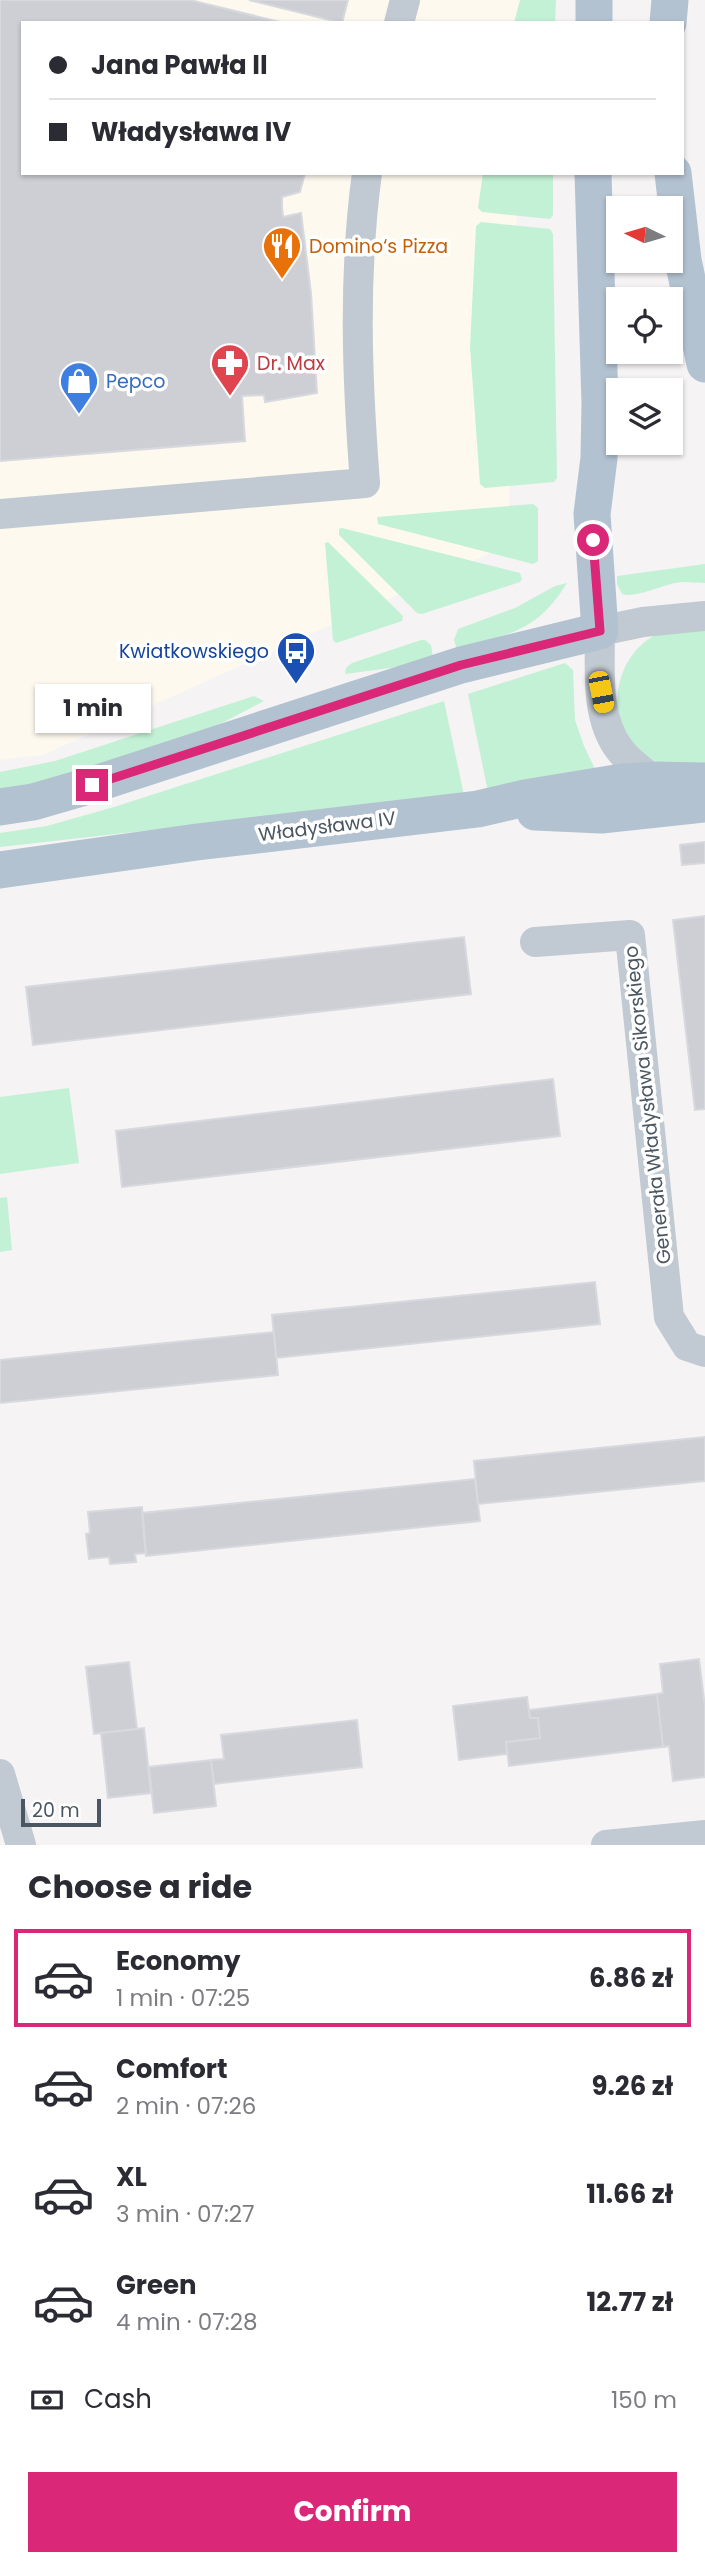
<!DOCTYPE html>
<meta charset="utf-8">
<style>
:root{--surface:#fff;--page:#f7f7f7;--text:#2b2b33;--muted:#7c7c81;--line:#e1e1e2;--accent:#db2777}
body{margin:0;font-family:Poppins,sans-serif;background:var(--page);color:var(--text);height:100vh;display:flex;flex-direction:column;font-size:26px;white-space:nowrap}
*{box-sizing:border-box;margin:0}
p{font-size:23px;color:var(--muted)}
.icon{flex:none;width:38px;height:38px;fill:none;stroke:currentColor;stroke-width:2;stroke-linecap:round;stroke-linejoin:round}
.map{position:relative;height:1845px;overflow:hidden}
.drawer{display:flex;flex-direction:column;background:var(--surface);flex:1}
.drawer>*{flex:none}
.banner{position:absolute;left:21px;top:21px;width:663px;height:154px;border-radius:0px;box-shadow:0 2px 5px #0004;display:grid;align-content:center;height:154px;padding:0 28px;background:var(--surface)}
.needle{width:46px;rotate:275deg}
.tools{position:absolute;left:606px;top:196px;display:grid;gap:14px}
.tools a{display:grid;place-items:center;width:77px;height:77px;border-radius:0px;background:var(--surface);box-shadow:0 2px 5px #0004;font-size:35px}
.scale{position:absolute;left:21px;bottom:18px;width:80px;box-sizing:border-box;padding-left:7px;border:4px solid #4a5661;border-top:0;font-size:19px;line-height:24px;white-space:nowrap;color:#4a5661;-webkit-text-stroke:5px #fff;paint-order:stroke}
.end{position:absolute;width:32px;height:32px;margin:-16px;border:9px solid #db2777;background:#fff;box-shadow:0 0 0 4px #fff}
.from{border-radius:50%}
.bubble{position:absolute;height:49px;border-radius:0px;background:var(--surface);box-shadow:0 2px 5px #0004;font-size:23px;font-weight:700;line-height:49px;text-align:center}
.car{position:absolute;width:21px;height:42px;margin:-21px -10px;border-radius:9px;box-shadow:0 0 5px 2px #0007;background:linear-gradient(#f5c518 24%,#345 0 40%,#f5c518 0 76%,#345 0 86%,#f5c518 0)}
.banner b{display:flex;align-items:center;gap:24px;height:66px;font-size:26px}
.banner b+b{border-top:2px solid var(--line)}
.banner i{width:18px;height:18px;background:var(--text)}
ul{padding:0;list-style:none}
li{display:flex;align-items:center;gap:21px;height:98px;margin:0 14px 10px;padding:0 14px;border:4px solid transparent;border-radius:0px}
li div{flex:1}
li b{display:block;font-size:26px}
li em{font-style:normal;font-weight:700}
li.active{border-color:var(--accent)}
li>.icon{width:63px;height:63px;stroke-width:1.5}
h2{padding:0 28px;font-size:32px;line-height:84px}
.pay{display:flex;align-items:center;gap:18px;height:77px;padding:0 28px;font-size:26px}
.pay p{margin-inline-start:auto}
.action{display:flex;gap:14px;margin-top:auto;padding:14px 28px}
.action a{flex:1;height:80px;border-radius:0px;background:var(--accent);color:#fff;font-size:28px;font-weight:700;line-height:80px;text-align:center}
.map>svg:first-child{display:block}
.commercial{fill:#fdf9ef}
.green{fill:#c3f1d5}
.building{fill:#cdcfd5;stroke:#d7d9de;stroke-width:2}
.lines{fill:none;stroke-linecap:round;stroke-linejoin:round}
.minor{stroke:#c1cad2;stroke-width:30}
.major{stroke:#b3c2d1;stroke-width:37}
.route{stroke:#db2777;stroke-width:9}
.labels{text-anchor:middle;stroke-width:7;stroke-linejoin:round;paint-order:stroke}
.food-label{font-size:19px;fill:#c56008;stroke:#fff;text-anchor:start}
.health-label{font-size:19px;fill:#be3a42;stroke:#fff;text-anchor:start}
.shop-label{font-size:19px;fill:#366cbe;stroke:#fff;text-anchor:start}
.transit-label{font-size:19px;fill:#164399;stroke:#fff;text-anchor:end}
.street-label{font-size:19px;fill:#4a5661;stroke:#fff}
</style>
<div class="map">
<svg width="705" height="1845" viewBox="0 0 705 1845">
<rect width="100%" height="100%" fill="#f5f3f3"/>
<path class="commercial" d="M0,0H529L528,23H23V173H518L508,545L43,755L0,760Z"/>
<path class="green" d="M520,0H556L555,23H514Z
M483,173H553V215L550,219L482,212L478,208Z
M481,222L550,229L553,234L557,478L554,482L485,488L480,484L470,347L476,226Z
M533,504L538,508V561L533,564L378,524L377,517Z
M342,528L520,573L522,579L520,582L422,614L417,613L339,535V529Z
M328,542L403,616L402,621L336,643L333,640L325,543Z
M705,564V583C698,583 690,582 682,582C665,583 636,599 622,594L617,584V576Z
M567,583C536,633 510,633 457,650L454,640L458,629L515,608L555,586Z
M705,630V767C691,766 670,768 657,762C599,739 608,653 662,632C674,628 692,630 705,630Z
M421,640H425L431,645L433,658L413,665L345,674L346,668L352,663Z
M565,663L573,670L575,720L584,746L595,769L488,792L468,694Z
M254,696L264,701L195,737L85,772L0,792V772L55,761Z
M444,701L464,795L0,847V833L47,826L114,807Z
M69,1088L79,1163L0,1174V1097Z
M7,1197L12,1250L0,1252V1198Z"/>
<path class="building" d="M0,0H190L284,23H23V173H305L300,192L282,197V207L283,217L301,213L311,293L317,393L265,402L264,395L242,396L245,441L0,461Z
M249,0H348L342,23Z
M705,842V863L682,865L680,845Z
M705,916V1109L695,1110L673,920Z
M464,937L471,994L33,1045L26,987Z
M553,1079L560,1136L122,1187L116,1131Z
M595,1282L600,1324L276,1358L272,1315Z
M274,1332L278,1375L0,1403V1360Z
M705,1437V1481L478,1504L474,1461Z
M475,1479L480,1521L146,1556L142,1513Z
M142,1507L146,1553L135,1554L136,1562L110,1564L109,1557L89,1559L86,1534L90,1533L88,1512Z
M699,1659L705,1707V1777L673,1781L669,1746L663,1747L657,1694L663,1693L660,1664Z
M129,1662L137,1729L94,1734L86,1667Z
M657,1694L663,1747L509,1766L506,1742L540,1738L538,1718H530L529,1710Z
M527,1697L530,1718H538L540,1738L506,1742L507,1754L459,1760L453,1706Z
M357,1720L362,1767L214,1784L211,1760L224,1759L221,1735Z
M144,1728L151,1793L108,1798L101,1733Z
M211,1760L216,1806L154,1813L149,1767Z"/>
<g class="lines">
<path class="minor" d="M399,23L405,0
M0,514L365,483C357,379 353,277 367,173
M654,780C642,771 629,762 620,750C595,718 600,670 600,631L643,622L705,616
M535,942L630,935L669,1317L687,1346L705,1352
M0,1774L21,1845
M606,1845L705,1835"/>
<path class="major" d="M594,23V0
M668,23L670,0
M673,173L683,260L705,364
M0,807L33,802L92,785L461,665L600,631L592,514L599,458L600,403L593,173
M535,812L601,815L705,804
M0,870L197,842L478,809L525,798L622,782L654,780L705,781"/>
</g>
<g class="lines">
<path class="route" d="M92,785L461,665L600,631L593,540"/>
</g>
<defs>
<g id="restaurant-pin" transform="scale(2.0125)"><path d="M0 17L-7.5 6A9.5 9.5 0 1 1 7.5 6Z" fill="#e8710a" stroke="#fff"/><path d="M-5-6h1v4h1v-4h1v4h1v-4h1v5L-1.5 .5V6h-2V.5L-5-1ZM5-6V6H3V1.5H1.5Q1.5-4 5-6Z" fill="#fff"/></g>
<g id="pharmacy-pin" transform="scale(2.0125)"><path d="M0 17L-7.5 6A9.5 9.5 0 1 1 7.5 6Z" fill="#e0444e" stroke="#fff"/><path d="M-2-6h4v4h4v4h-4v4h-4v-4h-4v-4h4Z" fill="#fff"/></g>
<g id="shop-pin" transform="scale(2.0125)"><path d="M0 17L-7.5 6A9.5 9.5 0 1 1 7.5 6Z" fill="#3f7fe0" stroke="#fff"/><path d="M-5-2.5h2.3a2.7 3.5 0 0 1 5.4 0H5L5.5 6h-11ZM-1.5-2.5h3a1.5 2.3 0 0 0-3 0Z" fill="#fff"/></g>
<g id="bus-pin" transform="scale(2.0125)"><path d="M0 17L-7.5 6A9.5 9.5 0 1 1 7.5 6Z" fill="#1a4fb4" stroke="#fff"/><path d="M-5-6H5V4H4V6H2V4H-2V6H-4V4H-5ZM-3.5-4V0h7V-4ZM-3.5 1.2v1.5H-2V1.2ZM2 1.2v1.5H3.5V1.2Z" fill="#fff"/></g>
</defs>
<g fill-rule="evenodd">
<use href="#restaurant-pin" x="282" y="246"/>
<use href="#pharmacy-pin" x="230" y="363"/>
<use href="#shop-pin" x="79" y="381"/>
<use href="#bus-pin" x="296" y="651"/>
</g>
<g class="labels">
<g class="food-label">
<text x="309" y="253">Domino‘s Pizza</text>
</g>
<g class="health-label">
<text x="257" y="370">Dr. Max</text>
</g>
<g class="shop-label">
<text x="106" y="388">Pepco</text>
</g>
<g class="transit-label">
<text x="269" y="658">Kwiatkowskiego</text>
</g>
<g class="street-label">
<text transform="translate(327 826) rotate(-7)" y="7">Władysława IV</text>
<text transform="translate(647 1105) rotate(-96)" y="7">Generała Władysława Sikorskiego</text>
</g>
</g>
</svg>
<div class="tools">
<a><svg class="needle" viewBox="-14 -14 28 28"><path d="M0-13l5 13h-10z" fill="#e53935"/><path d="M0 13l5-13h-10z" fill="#7c7c81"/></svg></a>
<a><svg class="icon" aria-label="locate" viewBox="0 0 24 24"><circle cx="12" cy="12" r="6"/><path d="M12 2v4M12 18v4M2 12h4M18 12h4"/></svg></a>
<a><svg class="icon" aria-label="layers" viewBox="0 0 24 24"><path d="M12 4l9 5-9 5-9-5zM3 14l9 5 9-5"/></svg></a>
</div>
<div class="scale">20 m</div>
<i class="end from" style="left:593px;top:540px"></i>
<i class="end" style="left:92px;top:785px"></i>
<div class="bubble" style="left:35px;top:684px;width:116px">1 min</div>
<i class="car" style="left:601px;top:692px;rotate:169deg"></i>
<div class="banner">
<b><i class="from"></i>Jana Pawła II</b>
<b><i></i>Władysława IV</b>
</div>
</div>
<section class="drawer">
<h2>Choose a ride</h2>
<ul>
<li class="active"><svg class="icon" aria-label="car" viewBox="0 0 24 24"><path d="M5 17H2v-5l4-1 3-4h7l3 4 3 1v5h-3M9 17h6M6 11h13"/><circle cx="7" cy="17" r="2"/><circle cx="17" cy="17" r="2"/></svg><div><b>Economy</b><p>1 min · 07:25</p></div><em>6.86 zł</em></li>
<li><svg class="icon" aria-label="car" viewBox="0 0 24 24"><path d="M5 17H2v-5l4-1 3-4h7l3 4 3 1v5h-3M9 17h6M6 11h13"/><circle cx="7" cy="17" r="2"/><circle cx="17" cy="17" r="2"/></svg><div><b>Comfort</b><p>2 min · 07:26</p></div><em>9.26 zł</em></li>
<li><svg class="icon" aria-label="car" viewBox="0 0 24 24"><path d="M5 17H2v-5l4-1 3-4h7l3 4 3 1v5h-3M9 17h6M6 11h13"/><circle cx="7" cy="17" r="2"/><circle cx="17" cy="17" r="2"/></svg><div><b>XL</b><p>3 min · 07:27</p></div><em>11.66 zł</em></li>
<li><svg class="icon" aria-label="car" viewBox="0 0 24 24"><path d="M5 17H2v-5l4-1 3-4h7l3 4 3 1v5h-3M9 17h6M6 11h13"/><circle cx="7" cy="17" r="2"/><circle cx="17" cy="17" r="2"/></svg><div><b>Green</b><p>4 min · 07:28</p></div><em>12.77 zł</em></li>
</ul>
<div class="pay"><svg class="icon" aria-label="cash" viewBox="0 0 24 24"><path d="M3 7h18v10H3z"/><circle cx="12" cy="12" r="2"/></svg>Cash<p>150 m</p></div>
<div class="action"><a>Confirm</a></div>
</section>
